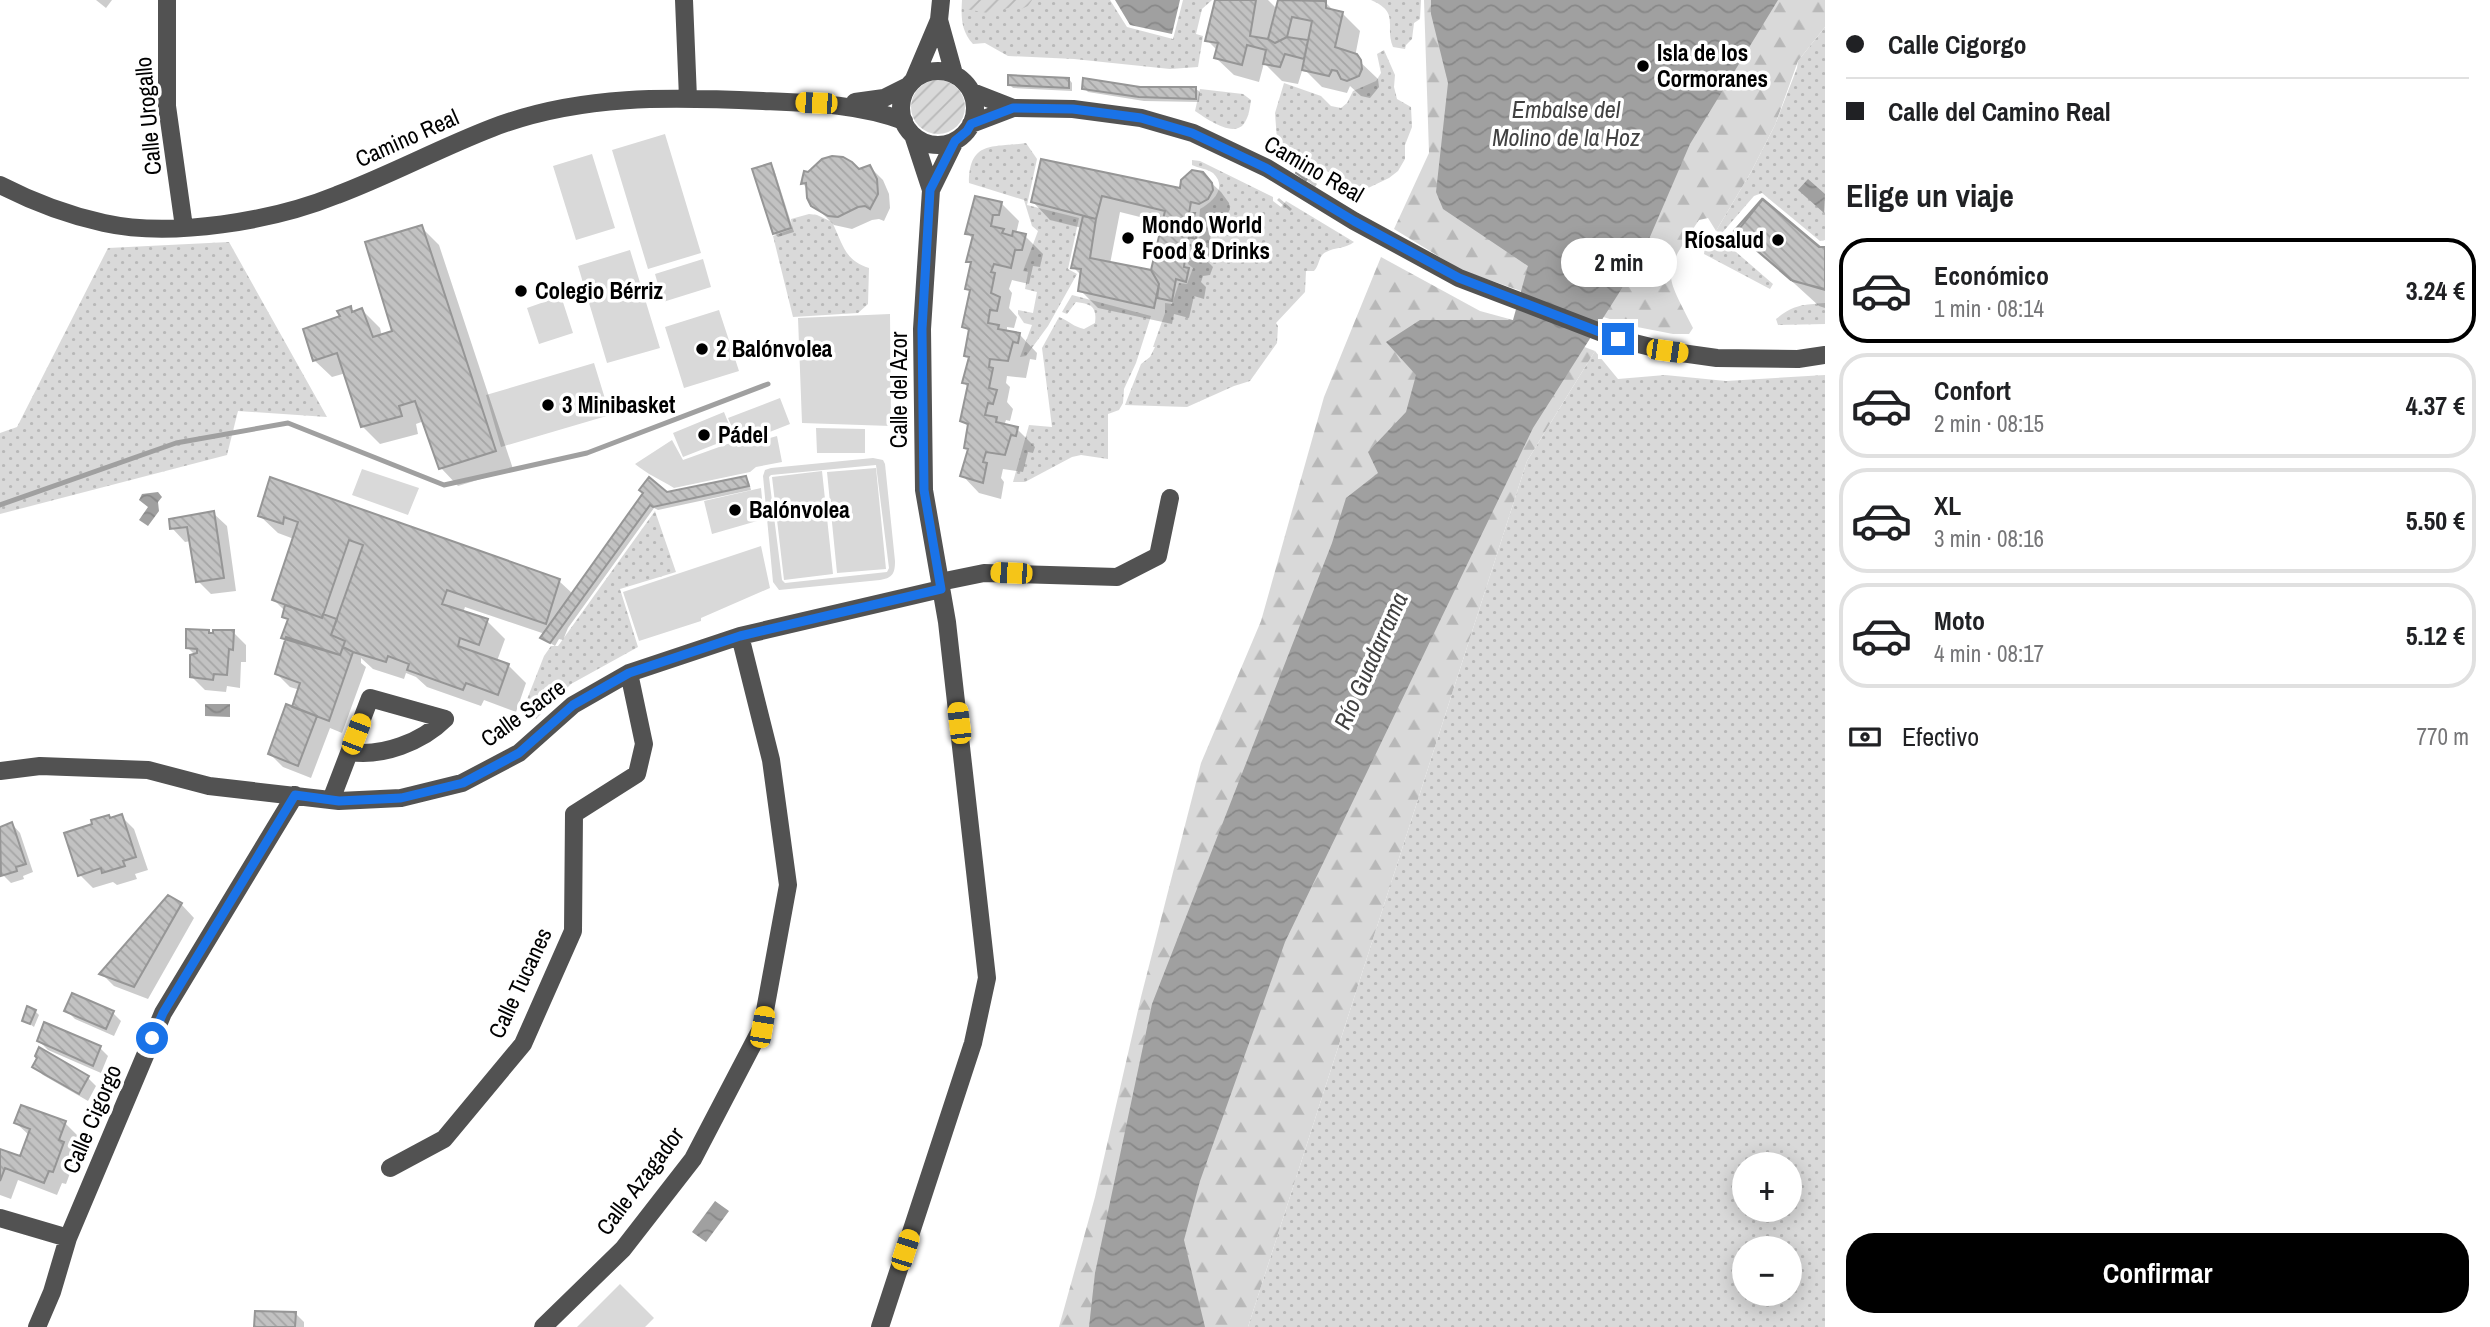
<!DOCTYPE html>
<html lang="es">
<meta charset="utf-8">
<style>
:root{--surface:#fff;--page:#f2f2f2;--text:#202124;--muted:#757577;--line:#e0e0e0;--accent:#000}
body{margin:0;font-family:"Archivo Narrow",sans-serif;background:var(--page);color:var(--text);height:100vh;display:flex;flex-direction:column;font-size:26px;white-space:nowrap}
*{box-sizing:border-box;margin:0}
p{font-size:23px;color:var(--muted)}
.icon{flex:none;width:38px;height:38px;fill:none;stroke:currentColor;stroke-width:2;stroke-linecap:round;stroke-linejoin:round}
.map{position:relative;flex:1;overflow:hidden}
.details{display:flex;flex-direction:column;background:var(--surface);width:665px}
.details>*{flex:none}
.guide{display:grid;align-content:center;height:154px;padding:0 21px;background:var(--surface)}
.buttons{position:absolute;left:1732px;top:1152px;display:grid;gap:14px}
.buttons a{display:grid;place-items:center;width:70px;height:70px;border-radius:50%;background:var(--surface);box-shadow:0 4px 18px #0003;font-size:35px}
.end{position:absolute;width:32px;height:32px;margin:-16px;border:9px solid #1a73e8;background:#fff;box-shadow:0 0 0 4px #fff}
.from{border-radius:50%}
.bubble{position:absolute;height:49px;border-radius:24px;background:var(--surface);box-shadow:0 4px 18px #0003;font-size:23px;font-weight:800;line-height:49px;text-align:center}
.car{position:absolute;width:21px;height:42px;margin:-21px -10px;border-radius:9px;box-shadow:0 0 5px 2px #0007;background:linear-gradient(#f5c518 24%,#345 0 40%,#f5c518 0 76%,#345 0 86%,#f5c518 0)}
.guide b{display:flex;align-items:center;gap:24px;height:66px;font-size:26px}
.guide b+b{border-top:2px solid var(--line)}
.guide i{width:18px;height:18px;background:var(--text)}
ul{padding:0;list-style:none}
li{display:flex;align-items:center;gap:21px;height:105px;margin:0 14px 10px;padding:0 7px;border:4px solid var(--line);border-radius:28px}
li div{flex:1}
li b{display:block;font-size:26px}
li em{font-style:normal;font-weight:800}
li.active{border-color:var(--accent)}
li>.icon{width:63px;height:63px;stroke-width:1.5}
h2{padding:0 21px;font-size:32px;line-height:84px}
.pay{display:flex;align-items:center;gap:18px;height:77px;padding:0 21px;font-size:26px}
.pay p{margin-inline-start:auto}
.cta{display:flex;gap:14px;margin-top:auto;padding:14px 21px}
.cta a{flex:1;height:80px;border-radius:28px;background:var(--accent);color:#fff;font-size:28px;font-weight:800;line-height:80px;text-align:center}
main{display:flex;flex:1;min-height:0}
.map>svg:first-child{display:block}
.grass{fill:url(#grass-dots);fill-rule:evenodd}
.forest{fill:url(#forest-firs)}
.garden{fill:url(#garden-furrows)}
.pitch{fill:#d9d9d9;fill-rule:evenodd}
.water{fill:url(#water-waves)}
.shadow{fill:#0003;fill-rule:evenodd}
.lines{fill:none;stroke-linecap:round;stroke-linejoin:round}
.stream{stroke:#a0a0a0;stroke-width:5}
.building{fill:url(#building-back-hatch);stroke:#969696;stroke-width:2}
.minor{stroke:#525252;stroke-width:18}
.route{stroke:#1a73e8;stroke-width:9}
.poi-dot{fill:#000;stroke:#fff;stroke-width:2.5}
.labels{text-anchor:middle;stroke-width:7;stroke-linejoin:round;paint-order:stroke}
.poi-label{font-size:23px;font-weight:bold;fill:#000;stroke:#fff;text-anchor:start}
.street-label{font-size:23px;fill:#000;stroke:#fff}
.water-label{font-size:24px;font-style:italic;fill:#414141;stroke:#fff}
</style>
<main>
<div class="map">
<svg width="1825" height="1327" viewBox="0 0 1825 1327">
<defs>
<pattern id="grass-dots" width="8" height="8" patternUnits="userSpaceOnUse" patternTransform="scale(1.75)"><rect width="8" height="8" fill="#d9d9d9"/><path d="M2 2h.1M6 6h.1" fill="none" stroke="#b8b8b8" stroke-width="1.8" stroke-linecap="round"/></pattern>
<pattern id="forest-firs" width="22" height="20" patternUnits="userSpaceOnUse" patternTransform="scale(1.75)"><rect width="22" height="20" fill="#d9d9d9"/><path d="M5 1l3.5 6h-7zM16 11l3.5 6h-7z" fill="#b8b8b8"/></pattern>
<pattern id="garden-furrows" width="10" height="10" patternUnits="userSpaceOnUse" patternTransform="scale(1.75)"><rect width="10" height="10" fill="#d9d9d9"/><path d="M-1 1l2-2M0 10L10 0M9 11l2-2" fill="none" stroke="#b8b8b8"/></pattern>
<pattern id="water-waves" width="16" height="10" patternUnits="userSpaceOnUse" patternTransform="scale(1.75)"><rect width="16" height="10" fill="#a0a0a0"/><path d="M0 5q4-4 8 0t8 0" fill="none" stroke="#888"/></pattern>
<pattern id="building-back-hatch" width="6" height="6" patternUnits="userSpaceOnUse" patternTransform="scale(1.75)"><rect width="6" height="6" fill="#c2c2c2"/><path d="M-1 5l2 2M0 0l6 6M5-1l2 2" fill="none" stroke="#a5a5a5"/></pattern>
</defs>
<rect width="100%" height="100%" fill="#fff"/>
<path class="grass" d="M962,0H1110L1127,27L1173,39L1183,0H1212L1202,9L1196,34L1203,36L1198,67L1170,69L1074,59L1008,56L985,43L973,44C961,31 961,17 962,0Z
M1371,0H1421L1420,19L1414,23L1412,39L1406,45L1405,49L1393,47C1384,26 1401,13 1371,0Z
M1825,27V240L1820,241L1762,193L1754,196L1722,233L1716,231L1751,172L1775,125L1797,68L1798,61Z
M1384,50L1395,75L1394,87L1397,99L1411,107L1412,127L1405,145V159L1398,171L1389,178L1366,189C1334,179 1306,158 1277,140L1275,113L1284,83L1321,96L1331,106L1341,108L1347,103L1353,91L1376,81L1381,73L1377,54Z
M1200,89L1243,94L1251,100C1250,107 1249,116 1245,122C1235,140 1206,118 1195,111Z
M1026,143L1037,159L1027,205L1079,218L1068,269L1077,274L1048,326L1026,356L1020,357L1032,325L1024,323L1018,314V310L1033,313L1037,292L1025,289L1028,272L1023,271L1038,231L1032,226L1024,200L969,183C969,139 995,148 1026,143Z
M1192,160L1200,161L1273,197V201L1281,207L1286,201L1354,242C1345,249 1335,247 1326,252C1318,256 1320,265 1314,271H1306L1305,292L1276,323L1278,326L1277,343L1250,381L1234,386L1187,407L1125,405L1141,364L1150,357L1155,347H1153L1165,313V303L1172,304L1179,283L1187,284L1193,268L1188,264L1189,261L1194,259L1203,223L1199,221L1200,209C1213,202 1228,187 1213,173C1208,169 1198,168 1192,165Z
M809,214L817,215L832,222C843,244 844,260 869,268L868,304L858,313L793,317L773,236L792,229L791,219Z
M1715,236L1721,239L1773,284L1770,289L1704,254L1705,246Z
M229,242L327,417L238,411L227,455L0,514V433L17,427L108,248Z
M1072,295L1151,316L1136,363L1124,389L1123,403L1119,410L1108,414V459L1081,455L1072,457L1025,482H1013L1029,425L1052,427L1042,348L1059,317C1069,321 1074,327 1084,329L1095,323C1097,307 1092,304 1076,302L1067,314L1062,312Z
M1825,303V324L1778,325L1776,319C1795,304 1802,305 1825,303Z
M1595,351L1618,379L1665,375L1726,381L1825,375V1327H1248L1527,461ZM1745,1164H1790V1209H1745ZM1745,1248H1790V1293H1745Z
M655,511L676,572L620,589L638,647L571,684L536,719L526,702L544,656L551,646H558Z"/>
<path class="forest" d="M1424,0H1825V27L1798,61L1775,125L1751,172L1716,231L1708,218L1699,220C1662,276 1663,269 1693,328L1689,334H1673L1632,326L1521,291L1461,270L1394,229L1429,153Z
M1381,257L1480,311L1513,320L1595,351L1527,461L1248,1327H1059L1095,1197L1141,997L1201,763L1261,621L1324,397Z"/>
<path class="garden" d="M964,0H1032L1028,6L1021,9L1017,6L988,13L965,9Z
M911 107a27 27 0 1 1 54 0a27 27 0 1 1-54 0Z"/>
<path class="pitch" d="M665,134L701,253L648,269L612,150Z
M592,154L615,228L576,240L553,166Z
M630,250L660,348L607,363L578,266Z
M703,259L711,287L663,302L655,274Z
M561,296L573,333L539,344L527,308Z
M719,310L739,371L684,388L665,327Z
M890,314L891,426L802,423L798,318Z
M594,363L610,415L501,447L486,395Z
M780,398L790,424L739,444L728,418Z
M724,412L734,437L683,457L673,433Z
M816,428L865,429V453H817Z
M777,436L782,462L756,467L750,472L674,488C661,480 647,474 635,464L672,440L683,460L733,442L738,447Z
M873,458L883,460L885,464L895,561C895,573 893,578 880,580L779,590L773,582L763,476L765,470L771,468ZM876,465L889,568L887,572L785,583L782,580L769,477L771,475Z
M876,468L886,569L837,573L827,472Z
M362,469L419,488L408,515L352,495Z
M822,471L833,574L784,580L772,477Z
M761,488L764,519L712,534L704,501Z
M761,546L770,588L701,618V621L639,641L623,592Z
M620,1284L654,1318L645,1327H577Z"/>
<path class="water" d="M1115,0H1180L1172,34L1130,25Z
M1431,0H1778L1690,144L1640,260L1533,428L1285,942L1200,1181L1184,1240L1205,1327H1089L1095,1273L1152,1004L1332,543L1346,498L1378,473L1368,452L1406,412L1416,375L1386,342L1420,320H1513L1528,266L1443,209L1436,192L1448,83L1431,14Z
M1808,179L1825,194L1824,213L1798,190Z
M158,492L162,497L158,502L159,511L148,526L139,520L148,507L139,500L142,494Z
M205,704H230V717L205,716Z
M715,1201L729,1211L706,1242L692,1232Z"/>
<path class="shadow" d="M96,0H112L106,8Z
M1217,0H1268L1278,10L1280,0L1325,2L1335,12L1342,13L1360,31L1355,57L1378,79L1379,87L1370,98L1361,96L1350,86L1347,93L1322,87L1307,72L1302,71L1298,84L1282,81L1264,63L1259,82L1234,75L1216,58L1218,51L1207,40Z
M1069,79L1072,83V91L1013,88L1009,84Z
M1084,88L1196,89L1200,92L1199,102L1144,101L1088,92Z
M1042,161L1182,190L1202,174L1221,192L1229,203L1230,209L1226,217L1218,221L1208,219L1207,228L1211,233L1210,240L1215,245L1213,256L1206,254L1205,259L1213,267L1210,275L1203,276L1201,282L1206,287L1204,299L1194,296L1189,318L1174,314L1172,324L1098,308L1080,290L1082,276L1073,267L1082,228L1050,220L1033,202ZM1120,212L1164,223L1152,272L1110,264Z
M771,165L774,169L794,232L778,237L774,233Z
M870,167L883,180L889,194L890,208L884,221L879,219L872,220L852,229L834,225L820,211L803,183Z
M1298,173L1309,176L1317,184L1315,187Z
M1279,198L1292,209L1290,211L1277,200Z
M1001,203L1019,221L1016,234L1025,236L1043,254L1040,267L1033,266L1029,284L1012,280L1009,289L1012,293L1009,308L1017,317L1014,328L1007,327V332L1020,335L1037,353L1036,360L1030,359L1026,378L1007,376L1006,383L1010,387L1007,402L1013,409L1010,421L1006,420L1004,426L1017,429L1035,447L1033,453L1028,452L1023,472L1003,469L1001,478L1004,482L1001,499L979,493L962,475L970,451L969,427L962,421L969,388L964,383L970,360L966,355L970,332L964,327L971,293L967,288L972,265L968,261L974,240L967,233Z
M421,227L439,245L513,469L458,486L441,468L424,421L416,424L418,434L380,444L362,426L346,373L332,377L314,360L350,308L355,313L362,310L380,328L382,336L395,333Z
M1737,231L1819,249H1825V308L1819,306Z
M745,478L749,482L751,490L658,510L654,508L568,628L563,640L559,639L555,646L542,638L545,634L465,607L463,613L487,621L505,639L497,661L508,665L526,683L516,712L484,700L481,706L427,687L416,677L406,673L404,679L373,669L361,658V663L366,667L342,733L330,728L311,778L283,767L270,754L293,709L300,690L290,687L277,674L287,641L289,621L284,616L285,611L274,600L294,539L278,533L260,516L271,479L559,581L573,594L645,494L667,493Z
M213,513L227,526L236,591L211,594L198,581L191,541L185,542L172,528Z
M208,631L212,635L233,632L246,645V662H241L240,688L227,686L226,692L205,690L192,677L196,656L188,648Z
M121,816L134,829L148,870L135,874L137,879L117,885L113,882L93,888L80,875L94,825Z
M12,824L20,833L33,872L23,876L24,879L11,883L3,875L0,866V828Z
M181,904L194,918L148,999L114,986L102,974Z
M66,1010L113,1013L121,1021L114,1036L75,1019Z
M35,1011L39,1015L34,1027L24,1020Z
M39,1041L100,1048L108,1056L101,1073L48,1050Z
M34,1066L88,1078L96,1086L88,1101L43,1075Z
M16,1123H65L78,1136L72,1152L76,1157L66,1184L62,1183L57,1195L18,1180L11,1199L0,1195V1151L21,1159L30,1136Z
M295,1313L304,1322V1327H256Z"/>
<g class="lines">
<path class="stream" d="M0,505L176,443L288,423L444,485L587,453L768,384"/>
</g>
<path class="building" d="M1215,0H1256L1250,36L1268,39L1275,43L1287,37L1308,40L1304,59L1285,54L1280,67L1263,64L1266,50L1247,45L1242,65L1214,58L1218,43L1205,41Z
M1278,0L1326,1V8L1343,12L1335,47L1357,54L1361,60L1362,69L1359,76L1347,81L1341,79L1337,71L1332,70L1329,76L1302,70L1312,21L1292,17L1287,37L1275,43L1268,39Z
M1008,75L1069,78V88L1008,85Z
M1083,78L1140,87H1196V99L1139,97L1082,89Z
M832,156L843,157L852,162L859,169L870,165L877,179L878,194L870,209L865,206L858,207L838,217L828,216L811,206L807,198L806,183L801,184L804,171L808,172L822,159Z
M1041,159L1180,188L1181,180L1192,170L1203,172L1212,183L1213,190L1208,199L1199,204L1191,202L1189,213H1195L1192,223L1198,226L1196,239L1189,237L1187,244L1196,247L1192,258L1185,259L1184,267L1189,268L1186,282L1176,279L1172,301L1157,298L1159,284L1151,270L1165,211L1102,196L1096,219L1031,202Z
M771,163L791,228L773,234L752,169Z
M1299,168L1310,174L1306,180L1296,173Z
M975,196L1002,202L999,215H993L991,226L1004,229L1002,233L1012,236L1013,231L1026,234L1022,250H1015L1011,268L994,264L991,272L995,273L991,293L1000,297L997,311L990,310L988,323L999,325L998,329L1020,333L1018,343L1013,342L1008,361L990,359L989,367L993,368L989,388L997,390L993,404L988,403L985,415L997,417L996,422L1018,427L1016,436L1011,435L1005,455L986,452L983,462L987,463L983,483L960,476L968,449L964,448L968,424L960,421L968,384L962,383L969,357L964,356L969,329L962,327L970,290L965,289L971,262H966L973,235L965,234Z
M1762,199L1819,247H1825V290L1791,280L1734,231Z
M1763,199L1820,247H1825V289L1793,281L1736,233Z
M1083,216L1096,219L1090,258L1151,270L1159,284L1154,308L1078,291L1081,269L1071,268Z
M422,225L496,451L439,469L415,401L399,406L402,416L361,427L337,353L313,361L303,329L340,316L337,311L351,306L352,312L362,308L373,337L392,331L365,242Z
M746,476L749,486L653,507L650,505L550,643L540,638L643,493L639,490L649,477L667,492Z
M270,477L560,579L546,624L447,590L442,604L488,619L479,645L460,638L458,646L509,664L498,695L466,683L463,690L407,670L409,664L388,656L386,662L353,652L343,647L345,641L331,635L363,545L349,540L322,618L272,600L298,522L284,517L283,524L258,516Z
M214,511L224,578L196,582L187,527L170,529L169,519Z
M285,605L322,618L323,614L337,619L331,635L345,641L340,655L281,638L288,619L282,617Z
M186,629L209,630V633H213V630H234L233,650L229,649L227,675L214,674L213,680L190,677V655L197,653V649L186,648Z
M286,637L340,655L343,647L353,652L329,721L292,707L300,683L275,674Z
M286,704L317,716L298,766L268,754Z
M122,814L136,857L123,861L125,866L102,873L101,868L78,876L64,833L92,824L91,820L109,815L110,818Z
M12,822L26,864L16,867L17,871L1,876L0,827Z
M168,895L182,903L134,987L99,974Z
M72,993L114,1011L106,1029L64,1011Z
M27,1006L36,1010L30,1024L22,1021Z
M44,1022L101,1046L93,1066L37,1041Z
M39,1047L89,1076L79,1094L32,1067L37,1058L35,1056Z
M21,1105L66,1121L59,1140L64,1142L53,1172L49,1171L44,1183L5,1168L0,1181V1149L20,1156L30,1129L14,1123Z
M255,1311L296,1312L295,1327H254Z"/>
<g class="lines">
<path class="minor" d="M167,0V106L184,227
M684,0L688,98
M939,20L954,74
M901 108a37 37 0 1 1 74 0a37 37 0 1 1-74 0Z
M914,79L939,20L941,0
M972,92L1013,108L1073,109L1141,118L1193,133L1267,168L1354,221L1459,278L1618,339L1667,351L1717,358L1798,359L1825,355
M855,102L884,98L908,86
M971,124L1013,108
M0,185C33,202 67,215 104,223C172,238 273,221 337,195C390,175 440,148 492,128C580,94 671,97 763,101C812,103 858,104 904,121
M931,190L955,141
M940,582L984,573L1117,577L1158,556L1170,498
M0,771L40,766L148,770L209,786L339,801L401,798L462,783L519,753L573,705L629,673L740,636L941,589
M331,800L370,698L445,719C422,742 382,757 350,752
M390,1168L444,1139L523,1044L573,931L574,814L637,774L644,744L629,673
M0,1218L68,1238
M37,1327L52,1292L68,1238L163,1013L295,795
M543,1327L623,1249L693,1159L762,1027L788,885L771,760L740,636
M880,1327L973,1043L987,978L947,622L924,490L922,329L931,190L913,135"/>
</g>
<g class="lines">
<path class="route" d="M152,1038L163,1013L295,795L339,801L401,798L463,783L519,753L573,705L629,673L740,636L941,589L924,490L922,329L930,190L955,141L967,131L971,124L1013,108L1073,109L1141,118L1192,133L1266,168L1354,221L1459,278L1618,339"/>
</g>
<g class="poi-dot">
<circle cx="1643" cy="66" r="7"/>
<circle cx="1128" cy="238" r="7"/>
<circle cx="1778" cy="240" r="7"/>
<circle cx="521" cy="291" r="7"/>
<circle cx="702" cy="349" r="7"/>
<circle cx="548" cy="405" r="7"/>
<circle cx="704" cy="435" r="7"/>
<circle cx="735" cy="510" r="7"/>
</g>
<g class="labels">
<g class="poi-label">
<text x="1657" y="61">Isla de los<tspan x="1657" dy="26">Cormoranes</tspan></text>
<text x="1142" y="233">Mondo World<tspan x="1142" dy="26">Food &amp; Drinks</tspan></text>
<text x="1764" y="248" text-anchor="end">Ríosalud</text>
<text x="535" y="299">Colegio Bérriz</text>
<text x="716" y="357">2 Balónvolea</text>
<text x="562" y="413">3 Minibasket</text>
<text x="718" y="443">Pádel</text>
<text x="749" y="518">Balónvolea</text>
</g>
<g class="street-label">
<text transform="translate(148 116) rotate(-95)" y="8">Calle Urogallo</text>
<text transform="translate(407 138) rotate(-24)" y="8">Camino Real</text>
<text transform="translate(1314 169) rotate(30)" y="8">Camino Real</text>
<text transform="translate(899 390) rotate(-90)" y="8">Calle del Azor</text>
<text transform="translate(523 713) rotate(-36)" y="8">Calle Sacre</text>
<text transform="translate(520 983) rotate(-65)" y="8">Calle Tucanes</text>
<text transform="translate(92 1119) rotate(-67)" y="8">Calle Cigorgo</text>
<text transform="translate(640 1181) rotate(-53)" y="8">Calle Azagador</text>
</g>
<g class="water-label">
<text x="1566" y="118">Embalse del<tspan x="1566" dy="28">Molino de la Hoz</tspan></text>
<text transform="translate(1371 661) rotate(-66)" y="8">Río Guadarrama</text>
</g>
</g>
</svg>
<div class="buttons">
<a>+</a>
<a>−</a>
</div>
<i class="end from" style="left:152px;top:1038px"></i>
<i class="end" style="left:1618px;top:339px"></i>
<div class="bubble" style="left:1561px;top:238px;width:116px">2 min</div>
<i class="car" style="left:816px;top:103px;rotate:272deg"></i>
<i class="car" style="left:1667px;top:351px;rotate:98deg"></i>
<i class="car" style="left:1011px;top:573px;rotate:272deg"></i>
<i class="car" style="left:959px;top:723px;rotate:353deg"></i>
<i class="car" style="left:356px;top:734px;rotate:21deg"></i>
<i class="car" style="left:762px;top:1027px;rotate:10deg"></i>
<i class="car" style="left:905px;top:1250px;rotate:18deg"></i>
</div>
<section class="details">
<div class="guide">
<b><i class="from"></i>Calle Cigorgo</b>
<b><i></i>Calle del Camino Real</b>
</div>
<h2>Elige un viaje</h2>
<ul>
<li class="active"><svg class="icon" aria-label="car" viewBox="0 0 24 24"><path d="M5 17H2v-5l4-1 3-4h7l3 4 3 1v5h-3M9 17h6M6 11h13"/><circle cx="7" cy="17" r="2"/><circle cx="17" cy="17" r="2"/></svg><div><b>Económico</b><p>1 min · 08:14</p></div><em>3.24 €</em></li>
<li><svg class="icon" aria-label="car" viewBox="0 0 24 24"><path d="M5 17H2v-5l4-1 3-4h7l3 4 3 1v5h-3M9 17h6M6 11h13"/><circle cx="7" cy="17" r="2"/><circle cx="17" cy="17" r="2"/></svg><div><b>Confort</b><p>2 min · 08:15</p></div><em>4.37 €</em></li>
<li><svg class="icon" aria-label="car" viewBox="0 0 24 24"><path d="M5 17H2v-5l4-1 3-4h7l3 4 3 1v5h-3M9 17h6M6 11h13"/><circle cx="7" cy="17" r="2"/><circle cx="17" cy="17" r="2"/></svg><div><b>XL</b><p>3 min · 08:16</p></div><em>5.50 €</em></li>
<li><svg class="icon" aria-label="car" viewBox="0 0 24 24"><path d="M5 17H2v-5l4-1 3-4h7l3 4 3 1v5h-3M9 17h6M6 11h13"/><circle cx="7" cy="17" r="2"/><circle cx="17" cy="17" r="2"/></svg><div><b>Moto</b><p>4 min · 08:17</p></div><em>5.12 €</em></li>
</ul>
<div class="pay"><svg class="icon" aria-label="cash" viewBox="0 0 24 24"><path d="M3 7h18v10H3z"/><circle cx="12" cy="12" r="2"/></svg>Efectivo<p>770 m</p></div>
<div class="cta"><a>Confirmar</a></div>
</section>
</main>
